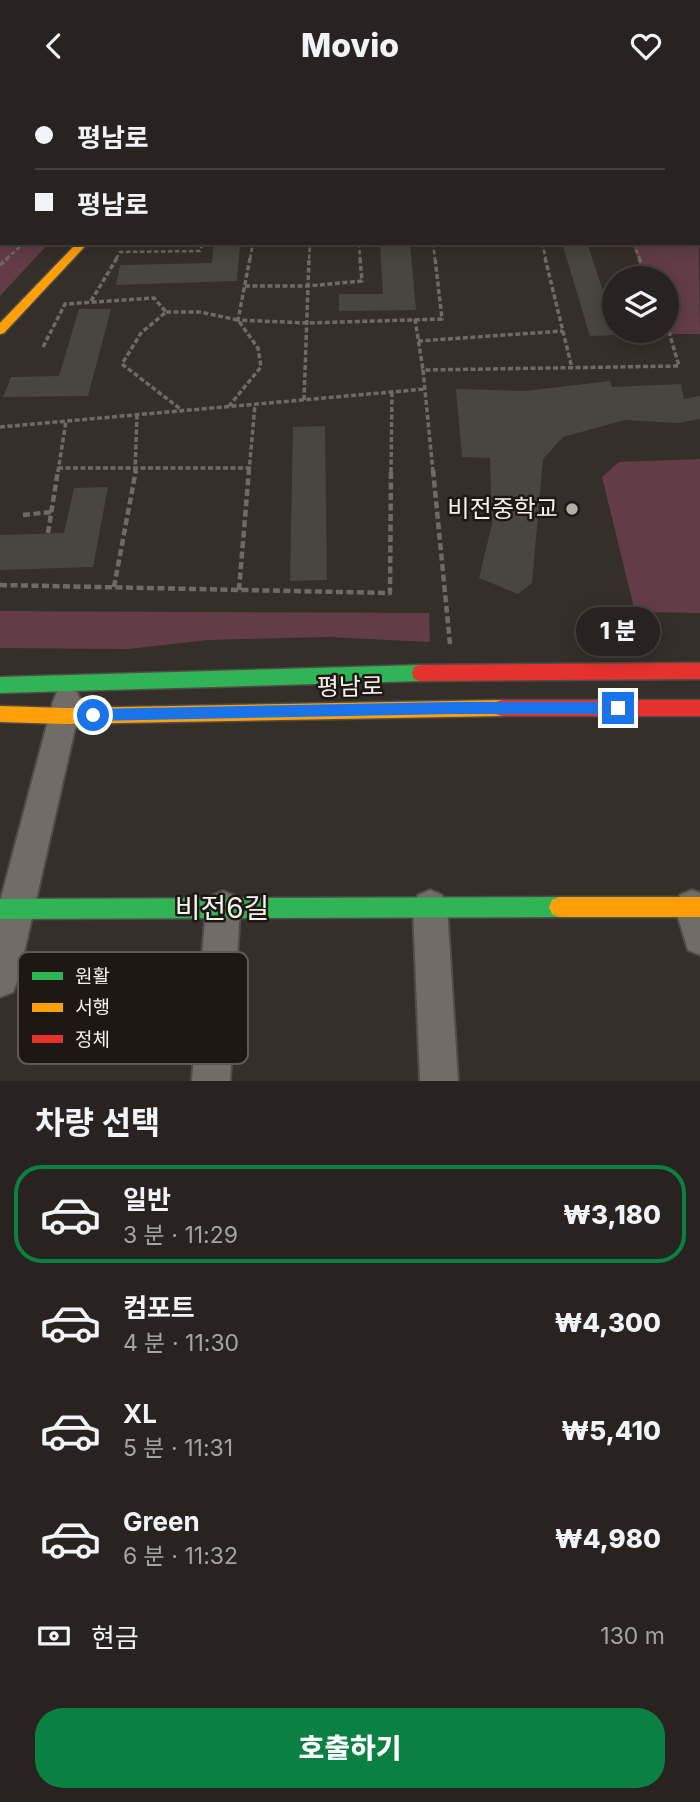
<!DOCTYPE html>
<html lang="ko">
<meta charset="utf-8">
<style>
:root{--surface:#282320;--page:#302b29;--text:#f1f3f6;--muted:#a5a4a5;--line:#44403e;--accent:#0b8043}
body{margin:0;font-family:Inter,"Noto Sans KR",sans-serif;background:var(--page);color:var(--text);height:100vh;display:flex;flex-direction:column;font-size:26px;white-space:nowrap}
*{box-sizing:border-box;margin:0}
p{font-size:23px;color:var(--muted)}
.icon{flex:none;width:38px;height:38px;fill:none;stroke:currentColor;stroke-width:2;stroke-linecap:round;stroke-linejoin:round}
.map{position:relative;height:990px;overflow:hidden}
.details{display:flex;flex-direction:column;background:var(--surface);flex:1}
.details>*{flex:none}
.banner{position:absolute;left:0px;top:0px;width:700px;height:154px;box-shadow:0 4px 18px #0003,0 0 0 2px var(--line);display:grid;align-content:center;height:154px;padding:0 35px;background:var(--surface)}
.controls{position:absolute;left:602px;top:175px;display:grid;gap:14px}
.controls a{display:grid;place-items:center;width:77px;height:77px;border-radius:50%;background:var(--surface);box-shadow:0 4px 18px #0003,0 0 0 2px var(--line);font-size:35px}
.end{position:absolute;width:32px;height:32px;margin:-16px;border:9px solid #1a73e8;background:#fff;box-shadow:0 0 0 4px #fff}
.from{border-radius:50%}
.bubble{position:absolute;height:49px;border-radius:24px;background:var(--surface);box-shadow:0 4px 18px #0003,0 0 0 2px var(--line);font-size:23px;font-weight:800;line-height:49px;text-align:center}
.banner b{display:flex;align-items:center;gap:24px;height:66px;font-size:26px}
.banner b+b{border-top:2px solid var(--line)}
.banner i{width:18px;height:18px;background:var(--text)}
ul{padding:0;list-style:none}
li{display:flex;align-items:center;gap:21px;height:98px;margin:0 14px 10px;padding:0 21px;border:4px solid transparent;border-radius:28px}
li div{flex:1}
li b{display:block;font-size:26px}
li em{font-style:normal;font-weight:800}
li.selected{border-color:var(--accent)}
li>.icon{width:63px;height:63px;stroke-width:1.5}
h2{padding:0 35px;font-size:32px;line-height:84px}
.pay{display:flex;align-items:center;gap:18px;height:77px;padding:0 35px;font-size:26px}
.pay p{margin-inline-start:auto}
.cta{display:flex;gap:14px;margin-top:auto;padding:14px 35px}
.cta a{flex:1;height:80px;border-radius:28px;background:var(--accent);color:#fff;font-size:28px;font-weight:800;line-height:80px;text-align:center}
header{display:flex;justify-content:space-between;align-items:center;height:91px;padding:0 35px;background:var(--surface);font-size:32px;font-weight:800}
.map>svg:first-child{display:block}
.green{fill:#623d47}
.building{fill:#494540}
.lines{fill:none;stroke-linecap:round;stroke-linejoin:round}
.street-casing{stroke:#514c47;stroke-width:4}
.fast-casing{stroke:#514c47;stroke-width:3}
.slow-casing{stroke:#514c47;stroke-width:3}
.jam-casing{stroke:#514c47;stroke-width:3}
.path-far2{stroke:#706a66;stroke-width:2.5;stroke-dasharray:4.5 2.5;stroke-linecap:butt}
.path-far1{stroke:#706a66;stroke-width:3.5;stroke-dasharray:5 2.5;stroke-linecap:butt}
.path{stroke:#706a66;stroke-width:4.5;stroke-dasharray:7 3.5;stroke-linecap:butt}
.street{fill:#716c68;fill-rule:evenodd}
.fast{fill:#30b455;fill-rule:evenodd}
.slow{fill:#ff9f0a;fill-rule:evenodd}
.jam{fill:#e5322d;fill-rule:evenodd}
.route{fill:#1a73e8}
.poi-dot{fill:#b4aea7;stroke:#1d1814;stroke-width:2.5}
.labels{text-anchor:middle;stroke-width:5;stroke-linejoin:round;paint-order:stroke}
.poi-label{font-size:24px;fill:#f9f2eb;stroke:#1d1814;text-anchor:end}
.street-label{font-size:24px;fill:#f9f2eb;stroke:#1d1814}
.near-street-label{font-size:28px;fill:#f9f2eb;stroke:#1d1814}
.key{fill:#1d1814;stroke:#5f5954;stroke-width:2}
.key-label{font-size:19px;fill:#f9f2eb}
</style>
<header><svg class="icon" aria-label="back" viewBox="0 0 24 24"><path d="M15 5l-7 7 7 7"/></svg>Movio<svg class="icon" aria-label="heart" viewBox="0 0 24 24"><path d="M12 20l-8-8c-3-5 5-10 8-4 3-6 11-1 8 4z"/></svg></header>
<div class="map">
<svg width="700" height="990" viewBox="0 0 700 990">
<rect width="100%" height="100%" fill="#352f2a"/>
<path class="green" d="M698,105L700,243H664L662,240H667V187H644L632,152H698Z
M2,152H49L0,205V154Z
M700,368V522L635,521L602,386L619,371Z
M0,520L429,522L430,551L328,546L208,549L128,558L0,557Z"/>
<path class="building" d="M214,152H240L237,190L116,194L120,174L212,172Z
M380,152H410L416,219L339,220V203H383Z
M562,152H587L618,244L590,245Z
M79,218H111L88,305L3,306L11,286L59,285Z
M610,290L612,296L681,293L684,308L700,305V328L678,332L625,329L563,346L543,368L532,492L518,503L479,487L492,433L490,367L462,366L456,298L525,300Z
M325,335L327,489L290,490L293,336Z
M108,396L93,476L0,479V444L64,442L74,397Z"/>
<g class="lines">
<g class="street-casing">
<path id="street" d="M67,597L77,601L81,611L18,888L13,901L0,906V811L53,611L57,601Z
M430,799L442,804L447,816L458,990H420L413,816L418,804Z
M692,799L700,802V864L688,859L675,816L680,804Z
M223,800L235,805L240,817L230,990H192L206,817L211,805Z"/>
</g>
<g class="fast-casing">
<path id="fast" d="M420,574L426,576L428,582L426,588L420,590L0,602V586Z
M559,806L566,809L569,816L566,823L559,826L0,828V808Z"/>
</g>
<g class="slow-casing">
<path id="slow" d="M77,152H88L4,242L0,243V232Z
M502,609L508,611L511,617L508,623L502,625L65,633L0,631V615L65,617Z
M559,806H700V826H559L552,823L549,816L552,809Z"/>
</g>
<g class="jam-casing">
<path id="jam" d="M186,0H194V2H186Z
M700,572V588L420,590L414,588L412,582L414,576L420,574Z
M502,609H700V625H502L496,623L493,617L496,611Z"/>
</g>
<path class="path-far2" d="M0,60L2,58
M698,119L700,125
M359,152L360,168
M433,152L435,168
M542,152L546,168
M633,152L640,168
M6,168L24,152
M116,168L120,161L200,160L202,152
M250,168L253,152
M309,168L310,152"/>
<path class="path-far1" d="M250,167L238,229L307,232L442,228L435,167
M545,167L572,277
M639,167L647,187
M0,174L8,167
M245,195H308L362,190L360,167
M91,210L117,167
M166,221H200L238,229L258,257L261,276L229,315
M415,228L423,279
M418,250L563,240
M43,256L65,213L154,207L166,221L141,242L122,273L183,320
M304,309L309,167
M0,336L425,298
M58,377H251
M58,381L66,330
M135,381L137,324
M249,381L255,314
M391,381L392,302
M433,381L423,279L679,275L667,234"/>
<path class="path" d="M433,379L450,553
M23,424L51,421
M48,442L58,379
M0,494L390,502L391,379
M114,496L136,379
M239,499L249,379"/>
<use href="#street" class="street"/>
<use href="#fast" class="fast"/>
<use href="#slow" class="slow"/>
<use href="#jam" class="jam"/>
</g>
<path class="route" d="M453,611H618L624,617L618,623H453L93,630L87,624L93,618Z"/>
<circle class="poi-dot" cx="572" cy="418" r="7"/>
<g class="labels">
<g class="poi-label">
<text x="558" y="426">비전중학교</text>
</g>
<g class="street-label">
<text transform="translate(350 596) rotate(-1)" y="8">평남로</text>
</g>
<g class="near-street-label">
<text x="222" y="827">비전6길</text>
</g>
</g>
<rect x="18" y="861" width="230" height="112" rx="10" class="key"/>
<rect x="32" y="881" width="31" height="8" fill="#30b455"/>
<rect x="32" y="912" width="31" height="9" fill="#ff9f0a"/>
<rect x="32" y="944" width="31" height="8" fill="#e5322d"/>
<g class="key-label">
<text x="75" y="892">원활</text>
<text x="75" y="923">서행</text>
<text x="75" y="955">정체</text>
</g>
</svg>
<div class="controls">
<a><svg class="icon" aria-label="layers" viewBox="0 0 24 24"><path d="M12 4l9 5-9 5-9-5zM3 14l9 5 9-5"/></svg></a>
</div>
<i class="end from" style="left:93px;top:624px"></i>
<i class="end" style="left:618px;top:617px"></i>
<div class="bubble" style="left:576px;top:516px;width:84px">1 분</div>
<div class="banner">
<b><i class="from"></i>평남로</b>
<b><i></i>평남로</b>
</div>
</div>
<section class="details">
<h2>차량 선택</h2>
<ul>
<li class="selected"><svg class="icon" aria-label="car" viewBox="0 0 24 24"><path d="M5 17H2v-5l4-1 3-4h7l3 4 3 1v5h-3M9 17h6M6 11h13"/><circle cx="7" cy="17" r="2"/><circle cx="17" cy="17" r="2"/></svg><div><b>일반</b><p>3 분 · 11:29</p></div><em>₩3,180</em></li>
<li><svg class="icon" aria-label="car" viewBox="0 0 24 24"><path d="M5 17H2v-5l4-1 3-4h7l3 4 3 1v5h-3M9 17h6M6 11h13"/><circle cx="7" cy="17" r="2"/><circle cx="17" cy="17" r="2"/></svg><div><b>컴포트</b><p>4 분 · 11:30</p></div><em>₩4,300</em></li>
<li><svg class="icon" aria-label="car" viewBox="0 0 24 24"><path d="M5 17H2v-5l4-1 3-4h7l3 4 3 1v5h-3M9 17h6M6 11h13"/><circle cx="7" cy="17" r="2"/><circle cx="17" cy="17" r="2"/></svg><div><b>XL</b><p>5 분 · 11:31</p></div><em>₩5,410</em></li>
<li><svg class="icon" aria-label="car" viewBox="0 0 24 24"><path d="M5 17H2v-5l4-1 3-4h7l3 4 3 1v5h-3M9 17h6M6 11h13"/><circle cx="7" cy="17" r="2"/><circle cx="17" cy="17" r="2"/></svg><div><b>Green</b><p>6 분 · 11:32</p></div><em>₩4,980</em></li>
</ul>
<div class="pay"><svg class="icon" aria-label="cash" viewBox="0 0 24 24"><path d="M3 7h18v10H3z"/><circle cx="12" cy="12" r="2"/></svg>현금<p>130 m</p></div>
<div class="cta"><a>호출하기</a></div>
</section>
